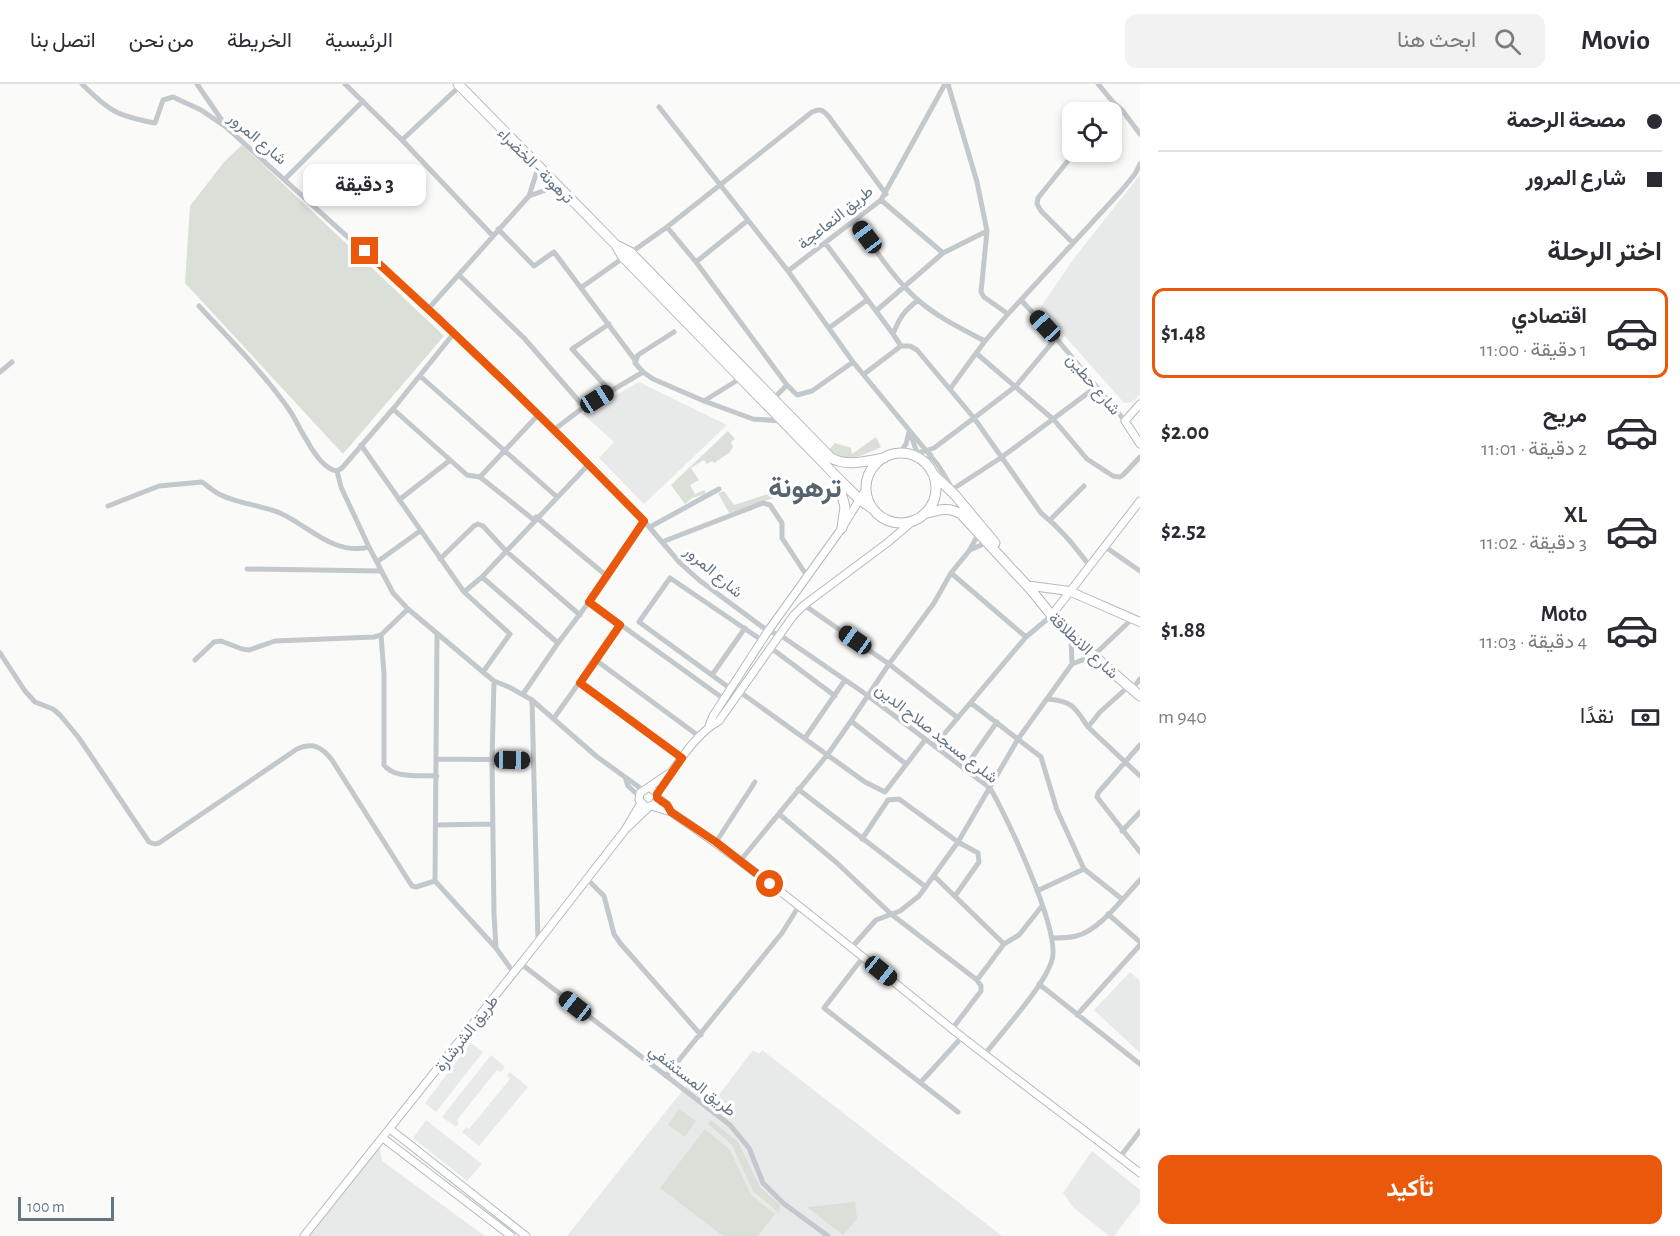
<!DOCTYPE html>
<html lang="ar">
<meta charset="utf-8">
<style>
:root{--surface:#fff;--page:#f2f2f3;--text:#2b2b33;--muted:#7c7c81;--line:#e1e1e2;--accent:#ea580c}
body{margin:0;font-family:"Alegreya Sans",Vazirmatn,sans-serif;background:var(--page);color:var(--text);direction:rtl;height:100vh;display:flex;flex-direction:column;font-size:22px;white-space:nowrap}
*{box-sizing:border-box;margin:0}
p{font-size:20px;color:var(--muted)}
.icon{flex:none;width:33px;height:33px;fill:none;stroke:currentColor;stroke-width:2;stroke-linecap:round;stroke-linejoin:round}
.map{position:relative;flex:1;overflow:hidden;direction:ltr}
.details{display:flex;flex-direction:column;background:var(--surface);width:540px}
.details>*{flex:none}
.banner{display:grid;align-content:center;height:132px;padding:0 18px;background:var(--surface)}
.fabs{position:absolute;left:1062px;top:18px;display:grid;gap:12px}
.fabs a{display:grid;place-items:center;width:60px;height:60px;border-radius:12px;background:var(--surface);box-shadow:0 3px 9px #0003;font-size:30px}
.scale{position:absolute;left:18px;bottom:15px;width:96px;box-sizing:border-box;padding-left:6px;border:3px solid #657683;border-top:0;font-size:16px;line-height:21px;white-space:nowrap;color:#657683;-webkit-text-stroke:4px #fff;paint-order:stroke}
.end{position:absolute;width:27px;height:27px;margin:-14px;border:8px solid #ea580c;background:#fff;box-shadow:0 0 0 3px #fff}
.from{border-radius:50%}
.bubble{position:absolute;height:42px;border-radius:12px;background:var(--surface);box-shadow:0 3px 9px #0003;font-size:20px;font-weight:700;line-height:42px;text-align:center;direction:rtl}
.car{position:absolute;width:18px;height:36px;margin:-18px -9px;border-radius:8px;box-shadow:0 0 4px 2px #0007;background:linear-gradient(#222 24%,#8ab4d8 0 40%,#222 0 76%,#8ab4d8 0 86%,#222 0)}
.banner b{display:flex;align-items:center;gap:21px;height:57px;font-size:22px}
.banner b+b{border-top:2px solid var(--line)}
.banner i{width:15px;height:15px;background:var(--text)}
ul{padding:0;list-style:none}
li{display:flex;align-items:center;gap:18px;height:90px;margin:0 12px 9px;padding:0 6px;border:3px solid transparent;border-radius:12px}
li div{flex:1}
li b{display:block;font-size:22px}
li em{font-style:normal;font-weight:700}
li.selected{border-color:var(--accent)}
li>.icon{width:54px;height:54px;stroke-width:1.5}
h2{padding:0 18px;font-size:27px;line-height:72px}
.pay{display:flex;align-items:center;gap:15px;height:66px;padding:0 18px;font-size:22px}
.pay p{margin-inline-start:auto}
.cta{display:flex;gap:12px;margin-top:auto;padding:12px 18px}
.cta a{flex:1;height:69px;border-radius:12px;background:var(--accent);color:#fff;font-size:24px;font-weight:700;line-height:69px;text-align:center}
header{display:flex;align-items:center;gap:36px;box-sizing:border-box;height:84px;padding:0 30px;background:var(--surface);border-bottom:2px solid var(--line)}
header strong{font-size:28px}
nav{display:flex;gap:33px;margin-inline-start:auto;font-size:21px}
.search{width:420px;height:54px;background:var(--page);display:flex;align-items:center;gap:15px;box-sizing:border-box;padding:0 21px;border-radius:12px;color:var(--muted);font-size:22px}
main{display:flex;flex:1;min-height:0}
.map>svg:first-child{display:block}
.built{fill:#e8e9e9}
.green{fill:#dadfd7}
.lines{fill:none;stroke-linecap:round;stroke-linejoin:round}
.secondary-casing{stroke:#b3babf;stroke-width:9}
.primary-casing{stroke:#b5babe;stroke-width:10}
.highway-casing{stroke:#b4b9bd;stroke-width:11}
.street{stroke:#c3c8cc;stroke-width:5}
.secondary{stroke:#fff;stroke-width:7}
.primary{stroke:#fff;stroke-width:8}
.highway{stroke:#fff;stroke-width:9}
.route{stroke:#ea580c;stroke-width:8}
.labels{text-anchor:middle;stroke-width:6;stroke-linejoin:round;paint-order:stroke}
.street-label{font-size:16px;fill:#657683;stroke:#fff}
.town-label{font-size:28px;font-weight:bold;fill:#57646e;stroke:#fff}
</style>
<header>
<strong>Movio</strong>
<div class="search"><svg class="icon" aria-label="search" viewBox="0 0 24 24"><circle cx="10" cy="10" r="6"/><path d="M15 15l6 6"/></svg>ابحث هنا</div>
<nav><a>الرئيسية</a><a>الخريطة</a><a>من نحن</a><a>اتصل بنا</a></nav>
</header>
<main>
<section class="details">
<div class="banner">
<b><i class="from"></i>مصحة الرحمة</b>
<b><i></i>شارع المرور</b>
</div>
<h2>اختر الرحلة</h2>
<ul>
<li class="selected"><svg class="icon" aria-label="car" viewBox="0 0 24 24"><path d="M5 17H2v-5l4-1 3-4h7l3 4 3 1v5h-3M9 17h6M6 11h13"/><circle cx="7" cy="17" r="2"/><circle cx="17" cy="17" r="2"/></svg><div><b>اقتصادي</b><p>1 دقيقة · 11:00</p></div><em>$1.48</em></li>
<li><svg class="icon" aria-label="car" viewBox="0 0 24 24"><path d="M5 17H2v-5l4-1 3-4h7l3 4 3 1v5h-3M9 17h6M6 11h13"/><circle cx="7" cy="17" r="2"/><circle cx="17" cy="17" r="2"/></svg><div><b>مريح</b><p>2 دقيقة · 11:01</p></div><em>$2.00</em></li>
<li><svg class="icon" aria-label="car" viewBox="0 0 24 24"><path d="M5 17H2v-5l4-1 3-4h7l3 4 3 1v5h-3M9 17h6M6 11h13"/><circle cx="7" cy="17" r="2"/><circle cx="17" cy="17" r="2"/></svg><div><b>XL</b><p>3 دقيقة · 11:02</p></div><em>$2.52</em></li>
<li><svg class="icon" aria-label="car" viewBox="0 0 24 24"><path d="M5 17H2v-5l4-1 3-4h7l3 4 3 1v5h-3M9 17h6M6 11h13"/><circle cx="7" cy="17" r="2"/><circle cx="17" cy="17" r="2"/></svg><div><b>Moto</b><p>4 دقيقة · 11:03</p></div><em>$1.88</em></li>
</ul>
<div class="pay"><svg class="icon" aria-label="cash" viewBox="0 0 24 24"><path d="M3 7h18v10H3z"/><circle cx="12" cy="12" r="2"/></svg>نقدًا<p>940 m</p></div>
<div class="cta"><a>تأكيد</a></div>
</section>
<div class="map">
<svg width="1140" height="1152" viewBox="0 0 1140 1152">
<rect width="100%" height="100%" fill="#fafaf8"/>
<path class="built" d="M1140,91V310L1133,318L1124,319L1040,224L1075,173Z
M639,298L727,341L644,420L599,374L614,358L583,330Z
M1130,888L1140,897V969L1094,926Z
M471,959L483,968L436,1028L425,1019Z
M753,966L759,970L762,966L1002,1152H567L690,997L715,1016Z
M491,971L505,983L501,988L497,986L457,1036L459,1039L456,1043L442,1033Z
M510,988L528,1003L479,1062L462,1048L466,1043L469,1045L510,995L507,992Z
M426,1036L482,1080L467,1097L413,1054Z
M379,1058L382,1077L485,1152H310Z
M1092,1067L1140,1106V1118L1114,1152H1109L1073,1123L1063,1109Z"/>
<path class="green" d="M242,61L444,252L343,370L185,199L190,122L224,78Z
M728,347L735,355L731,358L733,363L729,369L714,379L712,377L707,380L704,376L691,384L699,396L690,401L695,410L704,406L706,410L692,414L685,420L671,401Z
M876,353L881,363C863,371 846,381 829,366L835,359L851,364L852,370Z
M724,407L734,421L777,407L779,412L729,429L718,409Z
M679,1025L696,1037L685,1053L668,1041Z
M711,1036L738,1058L760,1103L780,1121L779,1129L753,1107L732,1061L708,1040Z
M705,1045L730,1066L751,1111L775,1130L758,1152H723L660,1104Z
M855,1118L857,1135L843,1151L807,1123Z"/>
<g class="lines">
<g class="secondary-casing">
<path id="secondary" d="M1140,320L1125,337L1140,360
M1051,532L1140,417
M709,642L713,632L768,547L842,444L866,405
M650,704L657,709L658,714L654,721L646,723L639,716L640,709L668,690
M657,709C674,686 693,651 719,637L793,532L804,521L887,459L913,437
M658,714L667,721L671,728C770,795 860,871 952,945C1014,994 1078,1041 1140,1089
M651,722L671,728
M627,744L649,723
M390,1045L526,1152
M383,1054L511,1152
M304,1152L538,858L625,746L641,719"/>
</g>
<g class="primary-casing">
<path id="primary" d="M1032,502L1069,507L1140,538"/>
</g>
<g class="highway-casing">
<path id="highway" d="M458,0L616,161L623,173L838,394L860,416L873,425
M618,162L630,168L831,374C847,383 867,377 884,374
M866 404a35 35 0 1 1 70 0a35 35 0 1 1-70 0Z
M934,391L955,411L995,459
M838,396L845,423L842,444
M924,430C938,426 948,422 961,430L1032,507L1061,543L1140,612"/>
</g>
<path class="street" d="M82,0C109,27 117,32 155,39L163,16L173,13L201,26L226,43L454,249L589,380L644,437L680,479L699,496L768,547L780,551L867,611L990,704C1007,733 1061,847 1052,876C1045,901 1003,947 985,970
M197,0L223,38
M345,0L402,56L493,152
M948,0L977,98L987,147L981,208L984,213L1008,230
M1098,0L1113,18L1105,28
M1113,18L1122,26L1140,50
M659,23L788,187L853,278L938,381L952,404
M402,56L460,2
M285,95L363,17
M529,112L557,102
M881,116L943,169
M854,137C874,163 893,194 918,216C937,233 962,245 985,257
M667,143L696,178L787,301L797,311L812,307L853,278
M498,145L534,182L554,168L635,276
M1073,159L1041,127L1037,120L1038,114L1075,68
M826,160L876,227L943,169L987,147
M696,178L747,137
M788,187L881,116L945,0
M459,191L524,254L584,323
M582,203L667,143L812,28C821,24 823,26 829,33L886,110
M1021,216L1056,254L1125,337
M199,222C230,256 264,289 290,327C296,336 300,346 306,355C312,366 323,385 337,387L341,403L369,463L393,509L408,525L483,588L494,597L509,603L532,616L596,672L643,706
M429,224L529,112L538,84
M876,227L893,250
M609,240L572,265L610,307
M829,244L867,216
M901,262L893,250C900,233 903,228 918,216
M976,269L1054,336L1087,375L1113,392L1120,393L1123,391L1140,373
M0,288L12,278
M643,288L635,279L638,271L674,248
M864,290L901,262H910L917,266L974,334L1041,429C1062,446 1072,459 1089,481
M420,292L557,413
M950,305L985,257L1008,230L1121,107L1135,90L1140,80
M772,316L787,301
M704,317L741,294
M393,325L467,391L480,393L534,436
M555,345L584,323L643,288L653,295L704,317L753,335L782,337
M912,354L919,375
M361,361L464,508L510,550L483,588
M900,369L906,360L909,348
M904,369L922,368L934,364L974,334L1016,302L1056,254
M925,380L931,371
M337,387L342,384L393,325L454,249
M480,393L539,330
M953,405L1002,373L1096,303
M399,416L449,377
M108,422L159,402L202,398C208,402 214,408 221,411C239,420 261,421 280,429C309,442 334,472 369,463
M536,433L608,493
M1051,435L1084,402
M650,443L719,405
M662,458L763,419L770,421L782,439V454L807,492
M1104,462L1140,487
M970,466L988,458
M440,475L474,442L478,440L483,442L506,467L580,531
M377,478L420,447
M247,485L381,487
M951,489L1026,553
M482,493L558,559
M464,508L482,493L589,380
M589,518L724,615
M804,521L889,580L958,634
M381,551L384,590V681C394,695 421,691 437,692
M1071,552L1072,580
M771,564L835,612
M0,569L25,607L35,618L53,625L60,631L79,654L149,758L155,760L159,759L297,665C313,658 322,663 332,676L412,802L416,803L435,797L496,864
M195,576L214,558L221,557L242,565L249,566L275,557L374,553L381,551L408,525
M597,577L700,653
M712,591L745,544
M494,597L492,676L494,830L496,864L513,888
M581,599L682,674
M1129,602L1100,628L1088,643L1140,692
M731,605L639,538L670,494L763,557
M1132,605L1140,595
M740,608L865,698L885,708L925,656
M523,610L558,559L608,493L644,437
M1048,615C1072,617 1075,623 1088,643
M532,616L538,858
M971,619L1041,673L1057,726L1084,785L1122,815
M554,634L620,541
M805,654L845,596
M1140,661L1098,709L1097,713L1140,768
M934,662L1026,553L1051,532
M437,675L533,676
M906,680L851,637L889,580L934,519L951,489L969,467L979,449
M964,685L997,638
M626,696L628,702L639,712
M798,705L926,803
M779,730L837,779L891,830L977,896L981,902V907L952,945
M436,741L492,740
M1122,747L1140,728
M862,755L888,716L899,715L958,758L978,769L979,778L955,812
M716,758L755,698
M740,777L828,670L851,637
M934,792L1004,860
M586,794L604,812L614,850L620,859L701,951
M435,797L437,550
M1037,807L1084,785
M1108,830L1140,858
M1053,854C1060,854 1069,854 1076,852C1099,847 1124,813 1140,796
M852,863L876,836L900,827L919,812L958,758L1018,655L1072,580L1093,572L1133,534
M864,872L824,924L958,1028
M520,879L730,1041L749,1064L763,1099L783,1119L828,1152
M977,896L1004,860L1019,851L1042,822
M1039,900L1140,980
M1077,931L1140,861
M666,992L782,849L799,822
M921,998L962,953
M1120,1073L1140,1047"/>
<use href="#secondary" class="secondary"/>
<use href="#primary" class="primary"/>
<use href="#highway" class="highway"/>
</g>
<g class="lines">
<path class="route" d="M365,167C461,254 554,344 644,437L589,518L620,541L580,599L682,674L657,710V714L667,721L671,728L716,758L770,800"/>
</g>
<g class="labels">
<g class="street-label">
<text transform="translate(258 54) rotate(40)" y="6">شارع المرور</text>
<text transform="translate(536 81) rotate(45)" y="6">ترهونة - الخضراء</text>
<text transform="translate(835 133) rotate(-39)" y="6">طريق النعاعجة</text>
<text transform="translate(1094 300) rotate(50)" y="6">شارع حطين</text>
<text transform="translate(714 487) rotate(40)" y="6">شارع المرور</text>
<text transform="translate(1084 561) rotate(43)" y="6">شارع الانطلاقة</text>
<text transform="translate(937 649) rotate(38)" y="6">شلرع مسجد صلاح الدين</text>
<text transform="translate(466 949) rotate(-52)" y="6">طريق الشرشارة</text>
<text transform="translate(693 996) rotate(38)" y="6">طريق المستشفي</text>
</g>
<g class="town-label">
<text x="805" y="413">ترهونة</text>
</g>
</g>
</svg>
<div class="fabs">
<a><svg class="icon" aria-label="locate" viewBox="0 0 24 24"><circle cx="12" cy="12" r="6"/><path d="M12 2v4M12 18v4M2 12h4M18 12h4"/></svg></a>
</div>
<div class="scale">100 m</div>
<i class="end from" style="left:770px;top:800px"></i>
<i class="end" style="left:365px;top:167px"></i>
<div class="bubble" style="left:303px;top:80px;width:123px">3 دقيقة</div>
<i class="car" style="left:867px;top:153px;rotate:323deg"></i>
<i class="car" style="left:1045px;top:242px;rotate:317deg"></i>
<i class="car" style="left:597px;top:315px;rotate:58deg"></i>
<i class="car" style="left:855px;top:556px;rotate:305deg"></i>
<i class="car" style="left:512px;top:676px;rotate:91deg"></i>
<i class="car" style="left:881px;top:887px;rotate:129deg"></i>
<i class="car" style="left:575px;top:922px;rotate:308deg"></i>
</div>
</main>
